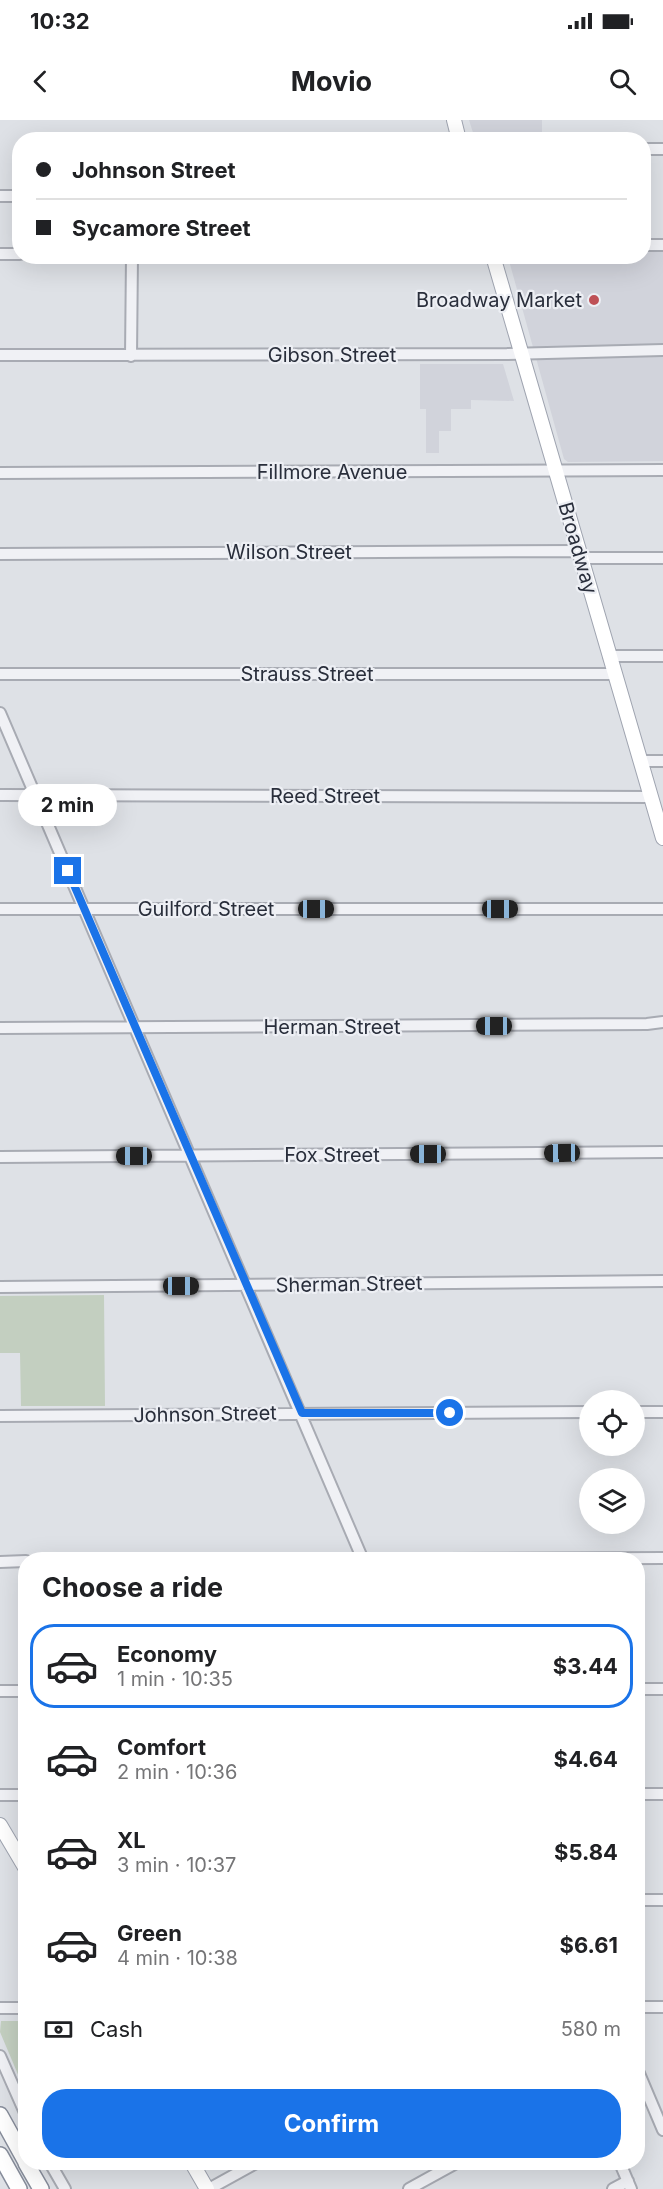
<!DOCTYPE html>
<meta charset="utf-8">
<style>
:root{--surface:#fff;--page:#f2f2f2;--text:#202124;--muted:#757577;--line:#e0e0e0;--accent:#1a73e8}
body{margin:0;font-family:Inter,sans-serif;background:var(--page);color:var(--text);height:100vh;display:flex;flex-direction:column;font-size:22px;white-space:nowrap}
*{box-sizing:border-box;margin:0}
p{font-size:20px;color:var(--muted)}
.icon{flex:none;width:33px;height:33px;fill:none;stroke:currentColor;stroke-width:2;stroke-linecap:round;stroke-linejoin:round}
.map{position:relative;flex:1;overflow:hidden}
.details{position:absolute;left:18px;top:1432px;width:627px;height:618px;display:flex;flex-direction:column;background:var(--surface);border-radius:24px;box-shadow:0 6px 24px #0002}
.details>*{flex:none}
.guide{position:absolute;left:12px;top:12px;width:639px;height:132px;border-radius:24px;box-shadow:0 6px 24px #0002;display:grid;align-content:center;height:132px;padding:0 24px;background:var(--surface)}
.fabs{position:absolute;left:579px;top:1270px;display:grid;gap:12px}
.fabs a{display:grid;place-items:center;width:66px;height:66px;border-radius:50%;background:var(--surface);box-shadow:0 6px 24px #0002;font-size:30px}
.end{position:absolute;width:27px;height:27px;margin:-14px;border:8px solid #1a73e8;background:#fff;box-shadow:0 0 0 3px #fff}
.from{border-radius:50%}
.bubble{position:absolute;height:42px;border-radius:21px;background:var(--surface);box-shadow:0 6px 24px #0002;font-size:20px;font-weight:700;line-height:42px;text-align:center}
.car{position:absolute;width:18px;height:36px;margin:-18px -9px;border-radius:8px;box-shadow:0 0 4px 2px #0007;background:linear-gradient(#222 24%,#8ab4d8 0 40%,#222 0 76%,#8ab4d8 0 86%,#222 0)}
.guide b{display:flex;align-items:center;gap:21px;height:57px;font-size:22px}
.guide b+b{border-top:2px solid var(--line)}
.guide i{width:15px;height:15px;background:var(--text)}
ul{padding:0;list-style:none}
li{display:flex;align-items:center;gap:18px;height:84px;margin:0 12px 9px;padding:0 12px;border:3px solid transparent;border-radius:24px}
li div{flex:1}
li b{display:block;font-size:22px}
li em{font-style:normal;font-weight:700}
li.on{border-color:var(--accent)}
li>.icon{width:54px;height:54px;stroke-width:1.5}
h2{padding:0 24px;font-size:27px;line-height:72px}
.pay{display:flex;align-items:center;gap:15px;height:66px;padding:0 24px;font-size:22px}
.pay p{margin-inline-start:auto}
.cta{display:flex;gap:12px;margin-top:auto;padding:12px 24px}
.cta a{flex:1;height:69px;border-radius:24px;background:var(--accent);color:#fff;font-size:24px;font-weight:700;line-height:69px;text-align:center}
.status{display:flex;justify-content:space-between;align-items:center;height:42px;padding:0 30px;background:var(--surface);direction:ltr}
.status svg{height:16px;fill:currentColor}
header{display:flex;justify-content:space-between;align-items:center;height:78px;padding:0 24px;background:var(--surface);font-size:27px;font-weight:700}
.map>svg:first-child{display:block}
.built{fill:#d1d3db}
.green{fill:#c3cfc0}
.lines{fill:none;stroke-linecap:round;stroke-linejoin:round}
.minor-casing{stroke:#a8abb3;stroke-width:14}
.major-casing{stroke:#9fa4b0;stroke-width:16}
.highway-casing{stroke:#878d9b;stroke-width:18}
.minor{stroke:#f0f1f5;stroke-width:10}
.major{stroke:#fff;stroke-width:14}
.highway{stroke:#fff;stroke-width:15}
.route{stroke:#1a73e8;stroke-width:8}
.poi-dot{fill:#be5056;stroke:#edeff4;stroke-width:2}
.labels{text-anchor:middle;stroke-width:4.5;stroke-linejoin:round;paint-order:stroke}
.poi-label{font-size:20px;fill:#292e3b;stroke:#edeff4;text-anchor:end}
.street-label{font-size:20px;fill:#292e3b;stroke:#edeff4}
</style>
<div class="status"><b>10:32</b><svg viewBox="0 0 49 12"><path d="M0 12V9h3v3zM5 12V6h3v6zM10 12V3h3v9zM15 12V0h3v12zM26 1h20v11H26zM47 4h2v5h-2z"/></svg></div>
<header><svg class="icon" aria-label="back" viewBox="0 0 24 24"><path d="M15 5l-7 7 7 7"/></svg>Movio<svg class="icon" aria-label="search" viewBox="0 0 24 24"><circle cx="10" cy="10" r="6"/><path d="M15 15l6 6"/></svg></header>
<div class="map">
<svg width="663" height="2069" viewBox="0 0 663 2069">
<rect width="100%" height="100%" fill="#dee1e6"/>
<path class="built" d="M469,0H542V19H475Z
M644,131H663V341L568,342L564,339L508,137L644,136Z
M420,244H503L514,281L471,280V289H451V311H439V333H426V289H420Z"/>
<path class="green" d="M104,1175L105,1286H21L20,1233H0V1176Z
M1,1901H25V1971L0,1912Z"/>
<g class="lines">
<g class="minor-casing">
<path id="minor" d="M644,29H663
M0,76H20
M644,125H663
M0,134H20
M0,235L507,234L663,230
M131,236L132,136
M0,353L663,350
M0,434L579,431
M581,438H663
M609,536H663
M0,554H615
M0,593L363,1440
M640,641H663
M0,675L651,677
M0,789H663
M0,908L647,904L663,902
M0,1037L663,1032
M0,1167L663,1161
M634,1292H663
M0,1296L590,1292
M205,1440L663,1438
M0,1442L26,1441
M638,1569H663
M0,1571H26
M638,1674H663
M0,1675H26
M638,1780H663
M638,1887H663
M0,1888H26
M0,1936L26,1995
M638,1951L663,2010
M50,2043L65,2069
M620,2043L631,2069
M209,2069L256,2043
M409,2069L456,2043
M613,2069L628,2061"/>
</g>
<g class="major-casing">
<path id="major" d="M454,0L459,20
M493,136L663,718
M0,1705L26,1749
M192,2043L207,2069"/>
</g>
<g class="highway-casing">
<path id="highway" d="M0,1995L26,2042
M0,2035L19,2069
M26,2043L41,2069"/>
</g>
<use href="#minor" class="minor"/>
<use href="#major" class="major"/>
<use href="#highway" class="highway"/>
</g>
<g class="lines">
<path class="route" d="M68,751L302,1293H450"/>
</g>
<circle class="poi-dot" cx="594" cy="180" r="6"/>
<g class="labels">
<g class="poi-label">
<text x="582" y="187">Broadway Market</text>
</g>
<g class="street-label">
<text x="332" y="242">Gibson Street</text>
<text x="332" y="359">Fillmore Avenue</text>
<text transform="translate(578 428) rotate(74)" y="7">Broadway</text>
<text x="289" y="439">Wilson Street</text>
<text x="307" y="561">Strauss Street</text>
<text x="325" y="683">Reed Street</text>
<text x="206" y="796">Guilford Street</text>
<text x="332" y="914">Herman Street</text>
<text x="332" y="1042">Fox Street</text>
<text transform="translate(349 1164) rotate(-1)" y="7">Sherman Street</text>
<text transform="translate(205 1294) rotate(-1)" y="7">Johnson Street</text>
</g>
</g>
</svg>
<div class="fabs">
<a><svg class="icon" aria-label="locate" viewBox="0 0 24 24"><circle cx="12" cy="12" r="6"/><path d="M12 2v4M12 18v4M2 12h4M18 12h4"/></svg></a>
<a><svg class="icon" aria-label="layers" viewBox="0 0 24 24"><path d="M12 4l9 5-9 5-9-5zM3 14l9 5 9-5"/></svg></a>
</div>
<i class="end from" style="left:450px;top:1293px"></i>
<i class="end" style="left:68px;top:751px"></i>
<div class="bubble" style="left:18px;top:664px;width:99px">2 min</div>
<i class="car" style="left:316px;top:789px;rotate:90deg"></i>
<i class="car" style="left:500px;top:789px;rotate:90deg"></i>
<i class="car" style="left:494px;top:906px;rotate:270deg"></i>
<i class="car" style="left:562px;top:1033px;rotate:269deg"></i>
<i class="car" style="left:428px;top:1034px;rotate:270deg"></i>
<i class="car" style="left:134px;top:1036px;rotate:270deg"></i>
<i class="car" style="left:181px;top:1166px;rotate:90deg"></i>
<div class="guide">
<b><i class="from"></i>Johnson Street</b>
<b><i></i>Sycamore Street</b>
</div>
<section class="details">
<h2>Choose a ride</h2>
<ul>
<li class="on"><svg class="icon" aria-label="car" viewBox="0 0 24 24"><path d="M5 17H2v-5l4-1 3-4h7l3 4 3 1v5h-3M9 17h6M6 11h13"/><circle cx="7" cy="17" r="2"/><circle cx="17" cy="17" r="2"/></svg><div><b>Economy</b><p>1 min · 10:35</p></div><em>$3.44</em></li>
<li><svg class="icon" aria-label="car" viewBox="0 0 24 24"><path d="M5 17H2v-5l4-1 3-4h7l3 4 3 1v5h-3M9 17h6M6 11h13"/><circle cx="7" cy="17" r="2"/><circle cx="17" cy="17" r="2"/></svg><div><b>Comfort</b><p>2 min · 10:36</p></div><em>$4.64</em></li>
<li><svg class="icon" aria-label="car" viewBox="0 0 24 24"><path d="M5 17H2v-5l4-1 3-4h7l3 4 3 1v5h-3M9 17h6M6 11h13"/><circle cx="7" cy="17" r="2"/><circle cx="17" cy="17" r="2"/></svg><div><b>XL</b><p>3 min · 10:37</p></div><em>$5.84</em></li>
<li><svg class="icon" aria-label="car" viewBox="0 0 24 24"><path d="M5 17H2v-5l4-1 3-4h7l3 4 3 1v5h-3M9 17h6M6 11h13"/><circle cx="7" cy="17" r="2"/><circle cx="17" cy="17" r="2"/></svg><div><b>Green</b><p>4 min · 10:38</p></div><em>$6.61</em></li>
</ul>
<div class="pay"><svg class="icon" aria-label="cash" viewBox="0 0 24 24"><path d="M3 7h18v10H3z"/><circle cx="12" cy="12" r="2"/></svg>Cash<p>580 m</p></div>
<div class="cta"><a>Confirm</a></div>
</section>
</div>
